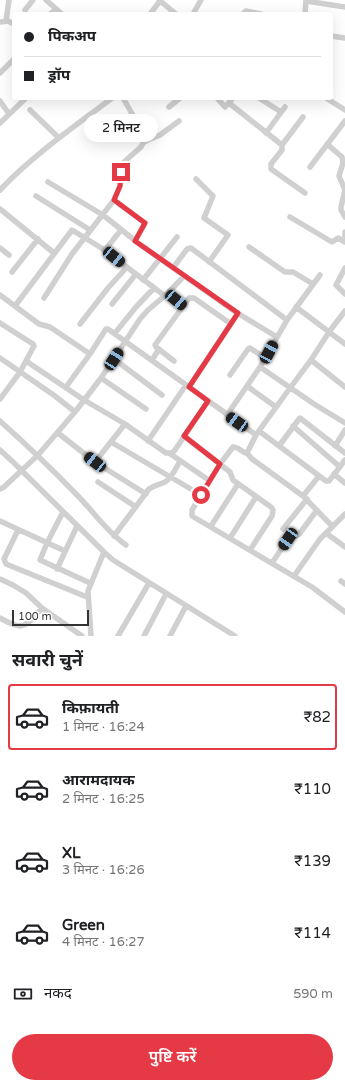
<!DOCTYPE html>
<html lang="hi">
<meta charset="utf-8">
<style>
:root{--surface:#fff;--page:#f2f2f2;--text:#202124;--muted:#757577;--line:#e0e0e0;--accent:#e63946}
body{margin:0;font-family:"Varela Round","Noto Sans Devanagari",sans-serif;background:var(--page);color:var(--text);height:100vh;display:flex;flex-direction:column;font-size:15px;white-space:nowrap}
*{box-sizing:border-box;margin:0}
p{font-size:13px;color:var(--muted)}
.icon{flex:none;width:22px;height:22px;fill:none;stroke:currentColor;stroke-width:2;stroke-linecap:round;stroke-linejoin:round}
.map{position:relative;height:636px;overflow:hidden}
.panel{display:flex;flex-direction:column;background:var(--surface);flex:1}
.panel>*{flex:none}
.top-card{position:absolute;left:12px;top:12px;width:321px;height:88px;border-radius:4px;box-shadow:0 4px 16px #0002;display:grid;align-content:center;height:88px;padding:0 12px;background:var(--surface)}
.scale{position:absolute;left:12px;bottom:10px;width:77px;box-sizing:border-box;padding-left:4px;border:2px solid #333;border-top:0;font-size:11px;line-height:14px;white-space:nowrap;color:#333;-webkit-text-stroke:3px #fff;paint-order:stroke}
.end{position:absolute;width:18px;height:18px;margin:-9px;border:5px solid #e63946;background:#fff;box-shadow:0 0 0 2px #fff}
.from{border-radius:50%}
.bubble{position:absolute;height:28px;border-radius:14px;background:var(--surface);box-shadow:0 4px 16px #0002;font-size:13px;font-weight:600;line-height:28px;text-align:center}
.car{position:absolute;width:12px;height:24px;margin:-12px -6px;border-radius:5px;box-shadow:0 0 3px 1px #0007;background:linear-gradient(#222 24%,#8ab4d8 0 40%,#222 0 76%,#8ab4d8 0 86%,#222 0)}
.top-card b{display:flex;align-items:center;gap:14px;height:38px;font-size:15px}
.top-card b+b{border-top:1px solid var(--line)}
.top-card i{width:10px;height:10px;background:var(--text)}
ul{padding:0;list-style:none}
li{display:flex;align-items:center;gap:12px;height:66px;margin:0 8px 6px;padding:0 4px;border:2px solid transparent;border-radius:4px}
li div{flex:1}
li b{display:block;font-size:15px}
li em{font-style:normal;font-weight:600}
li.active{border-color:var(--accent)}
li>.icon{width:36px;height:36px;stroke-width:1.5}
h2{padding:0 12px;font-size:18px;line-height:48px}
.pay{display:flex;align-items:center;gap:10px;height:44px;padding:0 12px;font-size:15px}
.pay p{margin-inline-start:auto}
.button{display:flex;gap:8px;margin-top:auto;padding:8px 12px}
.button a{flex:1;height:46px;border-radius:24px;background:var(--accent);color:#fff;font-size:16px;font-weight:600;line-height:46px;text-align:center}
.map>svg:first-child{display:block}
.lines{fill:none;stroke-linecap:round;stroke-linejoin:round}
.minor{stroke:#d0d0d0;stroke-width:5.5}
.route{stroke:#e63946;stroke-width:5}
</style>
<div class="map">
<svg width="345" height="636" viewBox="0 0 345 636">
<rect width="100%" height="100%" fill="#fff"/>
<g class="lines">
<path class="minor" d="M46,0L62,14
M159,0L176,14
M306,1L345,7
M25,10L33,0
M50,14L56,9
M150,14L160,1
M193,14L201,0
M243,14L246,11L261,14
M305,14L306,0
M6,21L9,0
M0,22L8,21L14,24
M331,36L345,38
M0,73L14,59
M217,98L225,107L233,98
M259,98L281,112
M326,98L345,110
M0,101L9,114
M229,103L282,145V150L271,164V169L305,193
M169,107L180,98
M30,110L59,138
M0,123L26,98
M266,133L285,107
M143,143L148,140L160,135L179,121
M327,144L342,157L343,163L339,176L345,190
M282,145L303,117
M310,167L345,121
M196,179L213,196L204,218L228,235L209,262
M48,182L103,215L138,243L234,311L277,337
M0,190C33,155 74,127 112,98
M345,190L341,207V210L345,217
M36,196L90,230
M114,200L145,223L135,241
M0,209L54,253
M290,217L332,242L338,238L345,242
M345,232V241
M249,247L285,272H293L313,284
M0,248L9,255
M105,250L121,230
M173,268L187,249L191,248L287,320
M345,268L336,285L345,294
M12,272L38,239
M143,280L177,237
M168,293L183,306
M0,295L39,324L50,327L90,354
M44,298L72,254L114,200L120,186L122,166L124,162L141,147L143,143L144,138L142,131L123,98
M112,304L136,274
M15,306L72,230L103,249L165,296
M296,307L345,344
M0,323L33,344L34,346L20,372L0,399
M80,324L108,288L127,267
M115,333L136,307L154,288
M0,358L55,396L75,412
M114,359L162,395
M152,360L159,349
M311,360L345,387
M26,361L84,400L125,424L166,453H172L175,450L208,401
M174,361L156,347L155,345L189,298H194L231,324
M260,367L314,404L345,423
M230,375L248,349L250,348L265,358
M101,378L146,409
M247,386L276,407
M66,387L90,354L106,329H108L256,435
M189,387L238,313
M227,415L260,367L287,320L320,275
M0,421C27,445 52,469 77,495C94,512 106,531 126,545
M293,426L340,467
M259,431L326,481H329L345,460
M58,433L95,462L146,494
M184,436L230,472L233,480L271,507L273,510L272,516L250,550
M148,441L186,385
M111,442L201,495
M279,446L299,419L300,418L345,453
M335,446L345,430
M0,450L13,462L104,552L113,560L235,636
M169,453L210,481
M247,453C242,453 238,446 233,447L220,464L192,510V516L312,587L345,612
M95,462L125,424
M334,474L345,483
M98,482L136,507
M0,489L4,487L38,455L75,412L101,378L140,319L148,310L168,293L184,276
M303,496L319,476
M63,512L47,543L40,560L90,583
M0,521L65,551
M211,526L238,484
M332,526L303,496L252,459L247,453L256,435L290,388L311,360L329,332L345,311
M283,529L307,499
M18,530L4,559L6,564L87,597
M326,533L345,547
M114,536L149,489C154,485 159,485 165,482C172,478 176,468 180,461
M230,538L256,497
M272,563L288,539C292,536 297,537 300,533L317,510
M57,569L77,526
M294,576L320,539L345,514
M0,579L13,585L26,593L42,608L82,636
M341,581L345,584
M0,618C25,632 24,627 42,608
M91,636L88,591L104,552
M118,636L149,583
M144,636L166,594
M170,636L186,606"/>
</g>
<g class="lines">
<path class="route" d="M121,172L120,186L114,200L145,223L135,241L238,313L189,387L208,401L184,436L220,464L201,495"/>
</g>
</svg>
<div class="scale">100 m</div>
<i class="end from" style="left:201px;top:495px"></i>
<i class="end" style="left:121px;top:172px"></i>
<div class="bubble" style="left:84px;top:114px;width:74px">2 मिनट</div>
<i class="car" style="left:114px;top:257px;rotate:129deg"></i>
<i class="car" style="left:176px;top:300px;rotate:130deg"></i>
<i class="car" style="left:269px;top:352px;rotate:28deg"></i>
<i class="car" style="left:114px;top:359px;rotate:33deg"></i>
<i class="car" style="left:237px;top:422px;rotate:305deg"></i>
<i class="car" style="left:95px;top:462px;rotate:308deg"></i>
<i class="car" style="left:288px;top:539px;rotate:214deg"></i>
<div class="top-card">
<b><i class="from"></i>पिकअप</b>
<b><i></i>ड्रॉप</b>
</div>
</div>
<section class="panel">
<h2>सवारी चुनें</h2>
<ul>
<li class="active"><svg class="icon" aria-label="car" viewBox="0 0 24 24"><path d="M5 17H2v-5l4-1 3-4h7l3 4 3 1v5h-3M9 17h6M6 11h13"/><circle cx="7" cy="17" r="2"/><circle cx="17" cy="17" r="2"/></svg><div><b>किफ़ायती</b><p>1 मिनट · 16:24</p></div><em>₹82</em></li>
<li><svg class="icon" aria-label="car" viewBox="0 0 24 24"><path d="M5 17H2v-5l4-1 3-4h7l3 4 3 1v5h-3M9 17h6M6 11h13"/><circle cx="7" cy="17" r="2"/><circle cx="17" cy="17" r="2"/></svg><div><b>आरामदायक</b><p>2 मिनट · 16:25</p></div><em>₹110</em></li>
<li><svg class="icon" aria-label="car" viewBox="0 0 24 24"><path d="M5 17H2v-5l4-1 3-4h7l3 4 3 1v5h-3M9 17h6M6 11h13"/><circle cx="7" cy="17" r="2"/><circle cx="17" cy="17" r="2"/></svg><div><b>XL</b><p>3 मिनट · 16:26</p></div><em>₹139</em></li>
<li><svg class="icon" aria-label="car" viewBox="0 0 24 24"><path d="M5 17H2v-5l4-1 3-4h7l3 4 3 1v5h-3M9 17h6M6 11h13"/><circle cx="7" cy="17" r="2"/><circle cx="17" cy="17" r="2"/></svg><div><b>Green</b><p>4 मिनट · 16:27</p></div><em>₹114</em></li>
</ul>
<div class="pay"><svg class="icon" aria-label="cash" viewBox="0 0 24 24"><path d="M3 7h18v10H3z"/><circle cx="12" cy="12" r="2"/></svg>नकद<p>590 m</p></div>
<div class="button"><a>पुष्टि करें</a></div>
</section>
